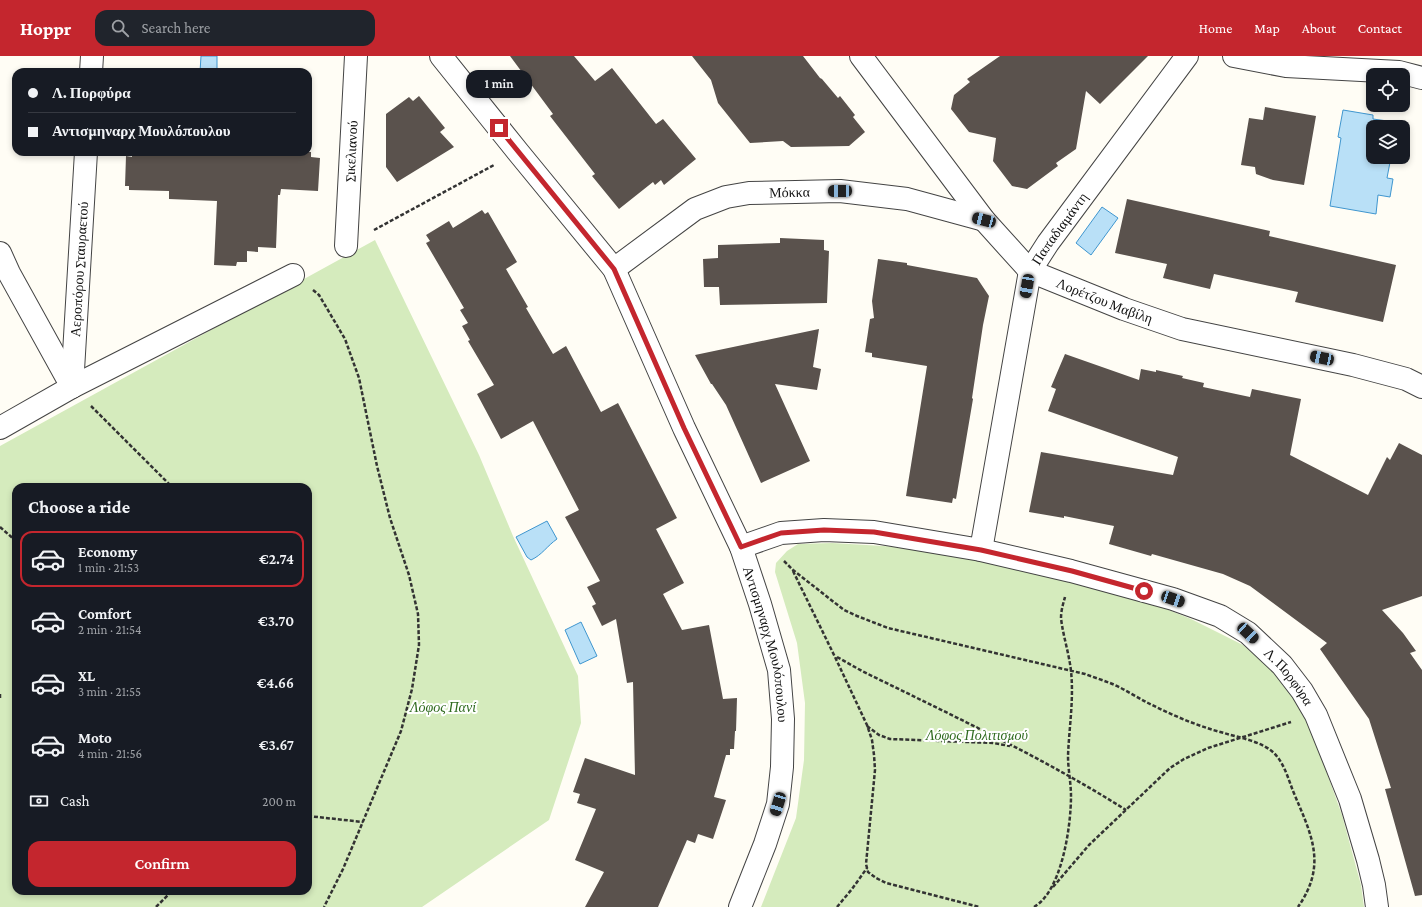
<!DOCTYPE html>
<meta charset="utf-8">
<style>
:root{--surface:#171b24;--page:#20242c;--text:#f1f3f6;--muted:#9ea1a6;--line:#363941;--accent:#c4262e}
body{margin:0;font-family:"Crimson Pro",serif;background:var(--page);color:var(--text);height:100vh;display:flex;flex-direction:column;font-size:15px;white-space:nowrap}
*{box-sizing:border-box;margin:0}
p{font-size:13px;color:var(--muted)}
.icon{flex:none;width:22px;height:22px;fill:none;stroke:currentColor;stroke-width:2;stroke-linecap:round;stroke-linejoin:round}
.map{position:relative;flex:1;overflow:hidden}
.panel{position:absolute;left:12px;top:427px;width:300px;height:412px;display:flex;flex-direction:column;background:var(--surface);border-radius:12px;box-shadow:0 2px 6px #0003}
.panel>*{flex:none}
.guide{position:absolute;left:12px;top:12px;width:300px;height:88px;border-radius:12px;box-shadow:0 2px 6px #0003;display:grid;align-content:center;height:88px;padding:0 16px;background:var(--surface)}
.tools{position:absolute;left:1366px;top:12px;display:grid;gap:8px}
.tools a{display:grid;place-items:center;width:44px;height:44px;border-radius:8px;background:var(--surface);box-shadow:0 2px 6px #0003;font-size:20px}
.end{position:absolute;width:18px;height:18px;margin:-9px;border:5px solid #c4262e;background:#fff;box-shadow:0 0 0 2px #fff}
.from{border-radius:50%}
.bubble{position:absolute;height:28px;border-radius:12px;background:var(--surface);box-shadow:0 2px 6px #0003;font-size:13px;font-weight:600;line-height:28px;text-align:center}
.car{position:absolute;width:12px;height:24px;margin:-12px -6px;border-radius:5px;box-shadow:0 0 3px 1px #0007;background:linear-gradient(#222 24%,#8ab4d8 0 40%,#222 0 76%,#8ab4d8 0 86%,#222 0)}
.guide b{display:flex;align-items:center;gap:14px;height:38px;font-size:15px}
.guide b+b{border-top:1px solid var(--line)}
.guide i{width:10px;height:10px;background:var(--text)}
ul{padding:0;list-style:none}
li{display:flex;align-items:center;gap:12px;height:56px;margin:0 8px 6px;padding:0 8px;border:2px solid transparent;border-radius:12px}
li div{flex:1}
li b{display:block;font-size:15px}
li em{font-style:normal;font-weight:600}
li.selected{border-color:var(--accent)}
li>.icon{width:36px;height:36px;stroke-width:1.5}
h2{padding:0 16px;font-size:18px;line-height:48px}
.pay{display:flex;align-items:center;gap:10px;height:44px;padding:0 16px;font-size:15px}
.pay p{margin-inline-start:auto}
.primary-button{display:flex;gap:8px;margin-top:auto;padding:8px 16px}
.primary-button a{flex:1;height:46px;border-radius:12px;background:var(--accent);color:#fff;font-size:16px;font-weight:600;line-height:46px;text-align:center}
header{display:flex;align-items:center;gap:24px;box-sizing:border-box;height:56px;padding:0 20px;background:var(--accent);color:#fff}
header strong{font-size:19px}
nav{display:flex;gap:22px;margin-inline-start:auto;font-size:14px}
.search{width:280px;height:36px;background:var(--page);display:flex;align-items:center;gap:10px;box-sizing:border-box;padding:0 14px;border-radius:12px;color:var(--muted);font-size:15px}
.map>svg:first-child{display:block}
.green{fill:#d5ebbd;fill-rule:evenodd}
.water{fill:#b9e0f7;stroke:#3f96cf}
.building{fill:#5a524d}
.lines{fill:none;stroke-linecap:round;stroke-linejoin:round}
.minor-casing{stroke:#444;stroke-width:24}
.path{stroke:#333;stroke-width:2.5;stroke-dasharray:4 2;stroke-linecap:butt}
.minor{stroke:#fff;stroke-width:22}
.route{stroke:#c4262e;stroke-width:5}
.labels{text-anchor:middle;stroke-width:4;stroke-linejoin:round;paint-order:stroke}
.street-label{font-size:14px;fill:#111;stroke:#fff}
.park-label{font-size:14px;font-style:italic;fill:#2f6b1f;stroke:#fff}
</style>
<header>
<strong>Hoppr</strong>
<div class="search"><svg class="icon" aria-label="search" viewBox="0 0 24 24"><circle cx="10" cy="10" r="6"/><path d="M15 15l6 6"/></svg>Search here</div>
<nav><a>Home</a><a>Map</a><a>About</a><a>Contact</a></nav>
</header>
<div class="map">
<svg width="1422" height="851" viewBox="0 0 1422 851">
<rect width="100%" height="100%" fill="#fffdf5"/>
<path class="green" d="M375,184L479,399L513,480L578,620L581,667L549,764L422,851H0V390ZM16,431H308V835H16Z
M832,487L917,492L1054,519L1134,540L1191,563L1243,589L1275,617L1297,647L1313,678L1342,759L1361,829L1364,851H761L796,762L804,704L805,647L797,587L775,516L776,507L787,495L798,488Z"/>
<path class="water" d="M201,0H217V16H200Z
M1343,54L1373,59V63L1402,67L1401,71H1373V101H1391L1387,122L1393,123L1390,141L1378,139L1376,158L1330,150L1341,82L1338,81Z
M1102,151L1118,162L1091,199L1076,187Z
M547,465L557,483C547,490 542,499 531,504L527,501L516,481Z
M581,566L597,600L580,608L565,574Z"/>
<path class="building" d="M510,0H574L595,25L612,12L656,68L663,63L696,103L664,129L661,124L655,129L653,126L619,153L592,120L595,118L550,60L553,58Z
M692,0H803L820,22L822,23L838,42L840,40L855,59L853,61L865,76L849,90L791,91L783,85L750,87L718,47L711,24Z
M1000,0H1148L1100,48L1086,35L1076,93L1056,107L1058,110L1027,133L1012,130L993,105L996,82L969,76L951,53L954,39L970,26L967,23Z
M419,40L445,72L440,76L454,91L397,126L386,111V58L409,41L413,45Z
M1265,51L1316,60L1304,129L1273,124L1256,118L1255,111L1241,109L1249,62L1263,64Z
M132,96H311V101L320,102L318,135L281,133L280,139H278L276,192L258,191V196L247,195V206H237L236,210L214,209L217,145L169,143V135L129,134V130H125L126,100L132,101Z
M1127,143L1270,175L1269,180L1396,209L1383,266L1295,246L1298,236L1214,218L1210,233L1163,222L1167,208L1115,197Z
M482,154L485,158L488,156L517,206L506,213L528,251L526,252L553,298L566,290L601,356L618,347L677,462L656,473L684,527L663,538L682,574L709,569L723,643L737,642L736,675H735L734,693H730V699H726L714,741L726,744L713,783L698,778L695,787L687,784L658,851H585L604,816L575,804L596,753L577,747L580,738L573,736L585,702L635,719L633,626L627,627L616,563L602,570L592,550L596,548L587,531L600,525L565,461L579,454L533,365L501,383L477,338L494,329L468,285L470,284L462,270L468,267L460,254L464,252L426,187L430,185L426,179L449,165L453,172Z
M780,182L824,184V194L829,195L827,247L720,249L719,231H704L703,203L718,202V189L780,187Z
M878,203L907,207V209L977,222L989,240L983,269L972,342L973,343L956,443L953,442L952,447L906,440L927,310L872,301V297L865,296L870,263L874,262L872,245Z
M819,273L813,311L821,313L817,334L775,328L810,405L761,427L726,349L712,328H711L695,299Z
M1065,298L1139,324L1141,313L1156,316V314L1183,320L1182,322L1204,327L1203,331L1250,341L1252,333L1301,343L1290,399L1368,439L1387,401L1390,404L1399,387L1422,399V540L1382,554L1403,577L1416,595L1410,597L1422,614V839L1415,840L1385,733L1391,732L1369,663L1320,593L1327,587L1250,530L1223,518L1152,498L1151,500L1109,488L1114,470L1064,460V462L1029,456L1041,396L1173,419L1178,401L1048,355L1056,333L1051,331Z"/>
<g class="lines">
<g class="minor-casing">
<g id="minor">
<path id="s1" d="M441,0L518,96L614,213L684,372L741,491L760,548L779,614L783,663L782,711L778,748L765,788L740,851"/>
<path id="s2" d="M861,0L984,164L1030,215L1124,253L1182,273L1353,309L1406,323L1422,331"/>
<path d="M1234,0L1286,10L1399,16L1422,22"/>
<path d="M91,16L92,0"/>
<path id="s3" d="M346,190L356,0"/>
<path d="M0,197L9,217L72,331"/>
<path id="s4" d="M614,213L695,153L726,141L749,137L840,135L907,143L984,164"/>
<path id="s5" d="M72,331L86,96"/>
<path d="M0,372L72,331L293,219"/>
<path id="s6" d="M741,491L781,477L824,474L874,476L981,494L1071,515L1173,543L1220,560L1248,577L1282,609L1302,635L1316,659L1350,743L1368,804L1374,829L1377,851"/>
<path id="s7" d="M981,494L1030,215L1048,187L1187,0"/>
</g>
</g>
<path class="path" d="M374,174L494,109
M313,234L319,239L345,283L359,322L377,410L390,462L409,519L418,558L419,589L412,633L401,675L343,813L324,851
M91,350L172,431
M0,471L16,485
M784,505L793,514L844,554L857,560L888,572L1085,618C1093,621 1102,624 1110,627C1123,632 1136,641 1148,647C1172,659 1197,670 1224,677C1240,682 1261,685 1274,697C1284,707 1288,722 1293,735C1311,778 1328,808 1298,851
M793,515L835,601L867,669L872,684L874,699L875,714L866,808L868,816L876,822L886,827L979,851
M837,601L862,615C951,659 1042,701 1126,754
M0,638V644
M867,670L879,679L890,683L993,687L1010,690
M308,760L363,766
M1053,831L1089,789L1170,712L1184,703L1208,692L1291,666
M156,851L172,835
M837,851L852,833L867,812
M1034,851C1062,835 1071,770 1071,740C1071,727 1068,713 1068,700C1069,672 1074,644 1071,615C1069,597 1063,580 1061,562C1061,555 1063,548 1065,541"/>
<use href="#minor" class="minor"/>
</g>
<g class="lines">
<path class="route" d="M499,72L614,213L684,372L741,491L781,477L824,474L874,476L981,494L1072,515L1144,535"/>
</g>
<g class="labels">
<g class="street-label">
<text dy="5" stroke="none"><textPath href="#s3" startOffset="95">Σικελιανού</textPath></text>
<text dy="5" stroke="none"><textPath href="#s4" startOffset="198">Μόκκα</textPath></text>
<text dy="5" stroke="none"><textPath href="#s7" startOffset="335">Παπαδιαμάντη</textPath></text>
<text dy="5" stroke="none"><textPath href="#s5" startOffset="118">Αεροπόρου Σταυραετού</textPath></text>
<text dy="5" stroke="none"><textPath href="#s2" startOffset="354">Λορέτζου Μαβίλη</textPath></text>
<text dy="5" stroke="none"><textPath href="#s1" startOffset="681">Αντισμηναρχ Μουλόπουλου</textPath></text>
<text dy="5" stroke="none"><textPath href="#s6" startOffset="585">Λ. Πορφύρα</textPath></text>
</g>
<g class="park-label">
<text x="443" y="656">Λόφος Πανί</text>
<text x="977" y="684">Λόφος Πολιτισμού</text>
</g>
</g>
</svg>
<div class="tools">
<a><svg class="icon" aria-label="locate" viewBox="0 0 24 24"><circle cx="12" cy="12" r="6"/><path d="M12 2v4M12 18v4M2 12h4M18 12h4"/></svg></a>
<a><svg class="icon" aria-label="layers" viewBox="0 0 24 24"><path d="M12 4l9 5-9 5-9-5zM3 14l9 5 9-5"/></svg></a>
</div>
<i class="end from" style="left:1144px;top:535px"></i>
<i class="end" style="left:499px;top:72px"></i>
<div class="bubble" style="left:466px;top:14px;width:66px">1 min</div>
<i class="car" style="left:840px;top:135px;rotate:269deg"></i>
<i class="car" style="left:984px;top:164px;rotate:285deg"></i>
<i class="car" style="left:1027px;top:230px;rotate:190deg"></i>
<i class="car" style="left:1322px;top:302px;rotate:282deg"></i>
<i class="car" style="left:1173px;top:543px;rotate:109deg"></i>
<i class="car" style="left:1248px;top:577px;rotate:133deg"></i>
<i class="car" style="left:778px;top:748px;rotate:197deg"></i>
<div class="guide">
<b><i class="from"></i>Λ. Πορφύρα</b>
<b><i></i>Αντισμηναρχ Μουλόπουλου</b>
</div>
<section class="panel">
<h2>Choose a ride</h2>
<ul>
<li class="selected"><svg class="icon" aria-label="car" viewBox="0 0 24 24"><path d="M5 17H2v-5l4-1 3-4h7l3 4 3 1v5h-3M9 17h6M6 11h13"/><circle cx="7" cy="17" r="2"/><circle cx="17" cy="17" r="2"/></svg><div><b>Economy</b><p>1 min · 21:53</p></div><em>€2.74</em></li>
<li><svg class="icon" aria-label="car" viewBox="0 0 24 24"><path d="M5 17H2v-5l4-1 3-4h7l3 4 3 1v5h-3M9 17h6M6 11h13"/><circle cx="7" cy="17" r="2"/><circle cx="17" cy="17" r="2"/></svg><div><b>Comfort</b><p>2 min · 21:54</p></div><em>€3.70</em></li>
<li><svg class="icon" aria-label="car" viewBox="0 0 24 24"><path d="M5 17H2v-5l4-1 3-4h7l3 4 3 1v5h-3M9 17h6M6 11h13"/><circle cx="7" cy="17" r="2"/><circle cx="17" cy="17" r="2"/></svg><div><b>XL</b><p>3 min · 21:55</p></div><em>€4.66</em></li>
<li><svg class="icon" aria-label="car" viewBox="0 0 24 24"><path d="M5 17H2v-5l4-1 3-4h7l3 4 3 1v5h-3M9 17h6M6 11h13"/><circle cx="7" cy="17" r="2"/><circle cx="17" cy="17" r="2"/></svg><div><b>Moto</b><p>4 min · 21:56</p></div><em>€3.67</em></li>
</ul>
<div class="pay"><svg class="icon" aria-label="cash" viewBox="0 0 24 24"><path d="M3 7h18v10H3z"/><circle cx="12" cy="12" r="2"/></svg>Cash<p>200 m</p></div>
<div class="primary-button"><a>Confirm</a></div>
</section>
</div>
